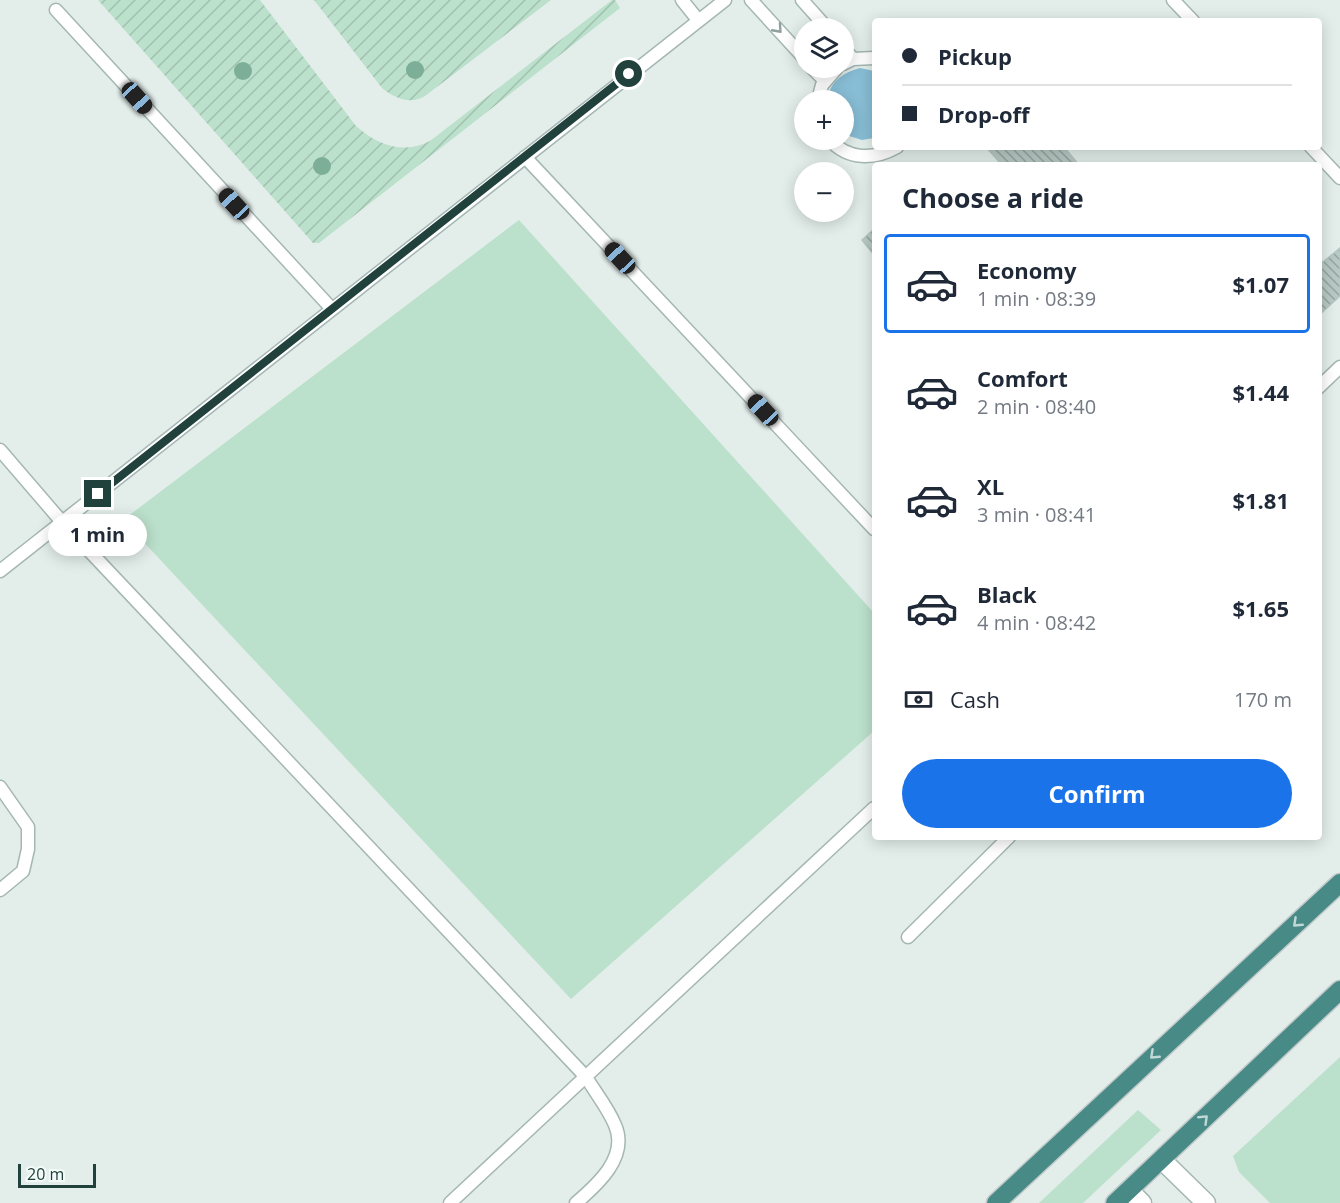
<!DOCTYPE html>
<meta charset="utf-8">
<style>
:root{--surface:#fff;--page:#f2f2f3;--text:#1f2937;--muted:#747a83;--line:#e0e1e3;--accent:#1a73e8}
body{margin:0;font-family:"Open Sans",sans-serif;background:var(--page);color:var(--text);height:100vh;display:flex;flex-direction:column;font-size:22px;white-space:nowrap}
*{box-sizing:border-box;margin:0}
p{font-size:20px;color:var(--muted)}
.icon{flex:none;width:33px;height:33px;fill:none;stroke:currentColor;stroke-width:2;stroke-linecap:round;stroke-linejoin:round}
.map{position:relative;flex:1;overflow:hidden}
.drawer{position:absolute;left:872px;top:162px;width:450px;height:678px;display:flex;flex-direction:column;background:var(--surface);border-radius:6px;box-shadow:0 3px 15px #0003}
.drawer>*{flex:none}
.hud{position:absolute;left:872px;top:18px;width:450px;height:132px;border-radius:6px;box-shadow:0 3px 15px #0003;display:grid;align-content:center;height:132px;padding:0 30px;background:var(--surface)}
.tools{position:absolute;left:794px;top:18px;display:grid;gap:12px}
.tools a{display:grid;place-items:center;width:60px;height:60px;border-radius:50%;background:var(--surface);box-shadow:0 3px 15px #0003;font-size:30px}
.scale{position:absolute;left:18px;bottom:15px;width:78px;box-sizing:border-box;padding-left:6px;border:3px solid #21413d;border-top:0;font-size:16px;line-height:21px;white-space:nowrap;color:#21413d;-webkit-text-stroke:4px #f4faf8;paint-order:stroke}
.end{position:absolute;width:27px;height:27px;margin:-14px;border:8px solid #21413d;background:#fff;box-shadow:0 0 0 3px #fff}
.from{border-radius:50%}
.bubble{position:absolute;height:42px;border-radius:21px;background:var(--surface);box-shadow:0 3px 15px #0003;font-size:20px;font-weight:700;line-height:42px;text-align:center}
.car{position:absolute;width:18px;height:36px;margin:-18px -9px;border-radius:8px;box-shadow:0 0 4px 2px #0007;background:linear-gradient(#222 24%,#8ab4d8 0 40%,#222 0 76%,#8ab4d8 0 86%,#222 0)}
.hud b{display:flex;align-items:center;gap:21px;height:57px;font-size:22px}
.hud b+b{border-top:2px solid var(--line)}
.hud i{width:15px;height:15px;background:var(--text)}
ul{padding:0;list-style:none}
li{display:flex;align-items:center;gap:18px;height:99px;margin:0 12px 9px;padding:0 18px;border:3px solid transparent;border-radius:6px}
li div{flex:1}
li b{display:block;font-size:22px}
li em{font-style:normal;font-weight:700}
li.active{border-color:var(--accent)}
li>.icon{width:54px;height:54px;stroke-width:1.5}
h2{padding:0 30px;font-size:27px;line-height:72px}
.pay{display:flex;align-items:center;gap:15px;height:66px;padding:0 30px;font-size:22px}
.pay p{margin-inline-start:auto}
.button{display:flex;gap:12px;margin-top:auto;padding:12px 30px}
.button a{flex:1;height:69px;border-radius:36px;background:var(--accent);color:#fff;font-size:24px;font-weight:700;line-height:69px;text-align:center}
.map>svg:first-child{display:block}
.green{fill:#bbe0cb}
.garden{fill:url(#garden-furrows)}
.water{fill:#88bed6}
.building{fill:url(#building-back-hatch);stroke:#b5c8c3;stroke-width:1.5}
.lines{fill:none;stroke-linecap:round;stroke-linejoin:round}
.service-casing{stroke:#a5b7b3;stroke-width:15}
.tertiary-casing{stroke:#a5b7b3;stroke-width:21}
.trunk-casing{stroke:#c1cac9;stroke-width:21}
.service{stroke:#fff;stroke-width:12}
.tertiary{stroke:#fff;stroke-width:18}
.trunk{stroke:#488a86;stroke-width:18}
.tree{fill:#7cae98}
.oneway{stroke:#90a09e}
.oneway2{stroke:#c0d8d6}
.route{stroke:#21413d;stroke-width:8}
</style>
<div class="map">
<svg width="1340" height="1203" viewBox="0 0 1340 1203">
<defs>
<pattern id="garden-furrows" width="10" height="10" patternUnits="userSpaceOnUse" patternTransform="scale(1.5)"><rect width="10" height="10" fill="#bbe0cb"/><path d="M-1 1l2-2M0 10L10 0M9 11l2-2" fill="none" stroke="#a0c1af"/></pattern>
<pattern id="building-back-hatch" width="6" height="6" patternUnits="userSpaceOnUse" patternTransform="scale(1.5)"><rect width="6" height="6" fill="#b8c9c4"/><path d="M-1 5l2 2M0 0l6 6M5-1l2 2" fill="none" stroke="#95a5a0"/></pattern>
</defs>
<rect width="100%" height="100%" fill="#e3eeeb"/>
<path class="green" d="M519,220L874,613V731L571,999L123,520Z
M1340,1057V1203H1270L1239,1172L1233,1156Z
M1138,1110L1161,1130L1083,1203H1039Z"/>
<path class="garden" d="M98,0H260L356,126C377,145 403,155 430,141L612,0H615L620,8L319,243H313Z
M314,0H551L425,96C410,105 394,98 382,88Z"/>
<path class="water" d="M860,68L874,71V138L862,140L843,134V100H827C830,82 842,73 860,68Z"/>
<path class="building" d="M986,147H1064L1079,165H1002Z
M874,229V255L862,240Z
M1340,248V296L1318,316V266Z"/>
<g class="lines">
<g class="service-casing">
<path id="service" d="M682,0L698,20
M751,0L804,58
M802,0L827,28
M1173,0L1193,21
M56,10L332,309
M843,47L853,59
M843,64L853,59L874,58
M812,68L825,81
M818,100L822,85L837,68
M830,140C848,160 874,160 897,147
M1311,147L1340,178
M525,157L874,529
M1318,388L1340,367
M0,450L62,522L586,1077C595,1092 608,1108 615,1125C629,1157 597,1185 576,1203
M0,571L725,0
M0,787L28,827V849L23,871L0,890
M908,937L1009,837
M450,1203L874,808"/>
</g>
<g class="tertiary-casing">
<path id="tertiary" d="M1162,1160L1206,1203
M1129,1190L1142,1203"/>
</g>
<g class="trunk-casing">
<path id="trunk" d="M996,1203L1340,883
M1115,1203L1340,990"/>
</g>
<use href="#service" class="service"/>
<use href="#tertiary" class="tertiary"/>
<use href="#trunk" class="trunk"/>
</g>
<g class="tree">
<circle cx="415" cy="70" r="9"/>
<circle cx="243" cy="71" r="9"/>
<circle cx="322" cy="166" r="9"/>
</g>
<defs><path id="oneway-chevron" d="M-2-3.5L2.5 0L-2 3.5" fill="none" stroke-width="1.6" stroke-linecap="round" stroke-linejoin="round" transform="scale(1.5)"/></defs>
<use class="oneway" href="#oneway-chevron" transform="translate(778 29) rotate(48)"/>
<g class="oneway2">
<use href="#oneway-chevron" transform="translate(1297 923) rotate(137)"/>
<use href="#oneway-chevron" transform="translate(1154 1055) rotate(137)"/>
<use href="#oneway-chevron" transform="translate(1204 1119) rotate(-44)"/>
</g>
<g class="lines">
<path class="route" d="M98,494L629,74"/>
</g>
</svg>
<div class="tools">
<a><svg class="icon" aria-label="layers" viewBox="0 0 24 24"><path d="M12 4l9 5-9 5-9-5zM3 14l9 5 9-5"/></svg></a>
<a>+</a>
<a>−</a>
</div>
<div class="scale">20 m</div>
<i class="end from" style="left:629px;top:74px"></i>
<i class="end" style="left:98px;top:494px"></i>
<div class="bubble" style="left:48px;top:514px;width:99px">1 min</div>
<i class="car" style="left:137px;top:98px;rotate:138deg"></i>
<i class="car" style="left:234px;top:204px;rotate:317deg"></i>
<i class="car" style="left:620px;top:258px;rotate:317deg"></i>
<i class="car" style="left:763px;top:410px;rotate:317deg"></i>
<div class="hud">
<b><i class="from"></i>Pickup</b>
<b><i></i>Drop-off</b>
</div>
<section class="drawer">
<h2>Choose a ride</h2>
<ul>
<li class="active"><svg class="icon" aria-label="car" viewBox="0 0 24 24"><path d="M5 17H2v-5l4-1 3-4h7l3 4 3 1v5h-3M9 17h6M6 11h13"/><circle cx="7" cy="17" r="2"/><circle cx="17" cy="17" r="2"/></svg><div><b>Economy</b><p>1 min · 08:39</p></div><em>$1.07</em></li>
<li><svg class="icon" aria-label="car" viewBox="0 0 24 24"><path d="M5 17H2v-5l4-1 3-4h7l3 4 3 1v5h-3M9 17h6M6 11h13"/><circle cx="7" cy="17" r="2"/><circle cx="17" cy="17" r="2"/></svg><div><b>Comfort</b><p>2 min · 08:40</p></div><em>$1.44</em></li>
<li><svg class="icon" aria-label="car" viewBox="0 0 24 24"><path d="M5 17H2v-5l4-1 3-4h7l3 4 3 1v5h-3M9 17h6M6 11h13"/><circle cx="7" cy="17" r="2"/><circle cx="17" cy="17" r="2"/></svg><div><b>XL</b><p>3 min · 08:41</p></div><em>$1.81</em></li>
<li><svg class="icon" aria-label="car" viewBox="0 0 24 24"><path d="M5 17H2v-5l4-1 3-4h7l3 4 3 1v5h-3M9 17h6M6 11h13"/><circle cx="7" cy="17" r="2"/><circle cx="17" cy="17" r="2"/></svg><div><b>Black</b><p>4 min · 08:42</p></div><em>$1.65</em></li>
</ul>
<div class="pay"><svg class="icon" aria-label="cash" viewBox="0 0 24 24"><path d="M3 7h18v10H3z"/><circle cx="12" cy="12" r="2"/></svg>Cash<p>170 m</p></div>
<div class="button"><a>Confirm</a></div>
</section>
</div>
